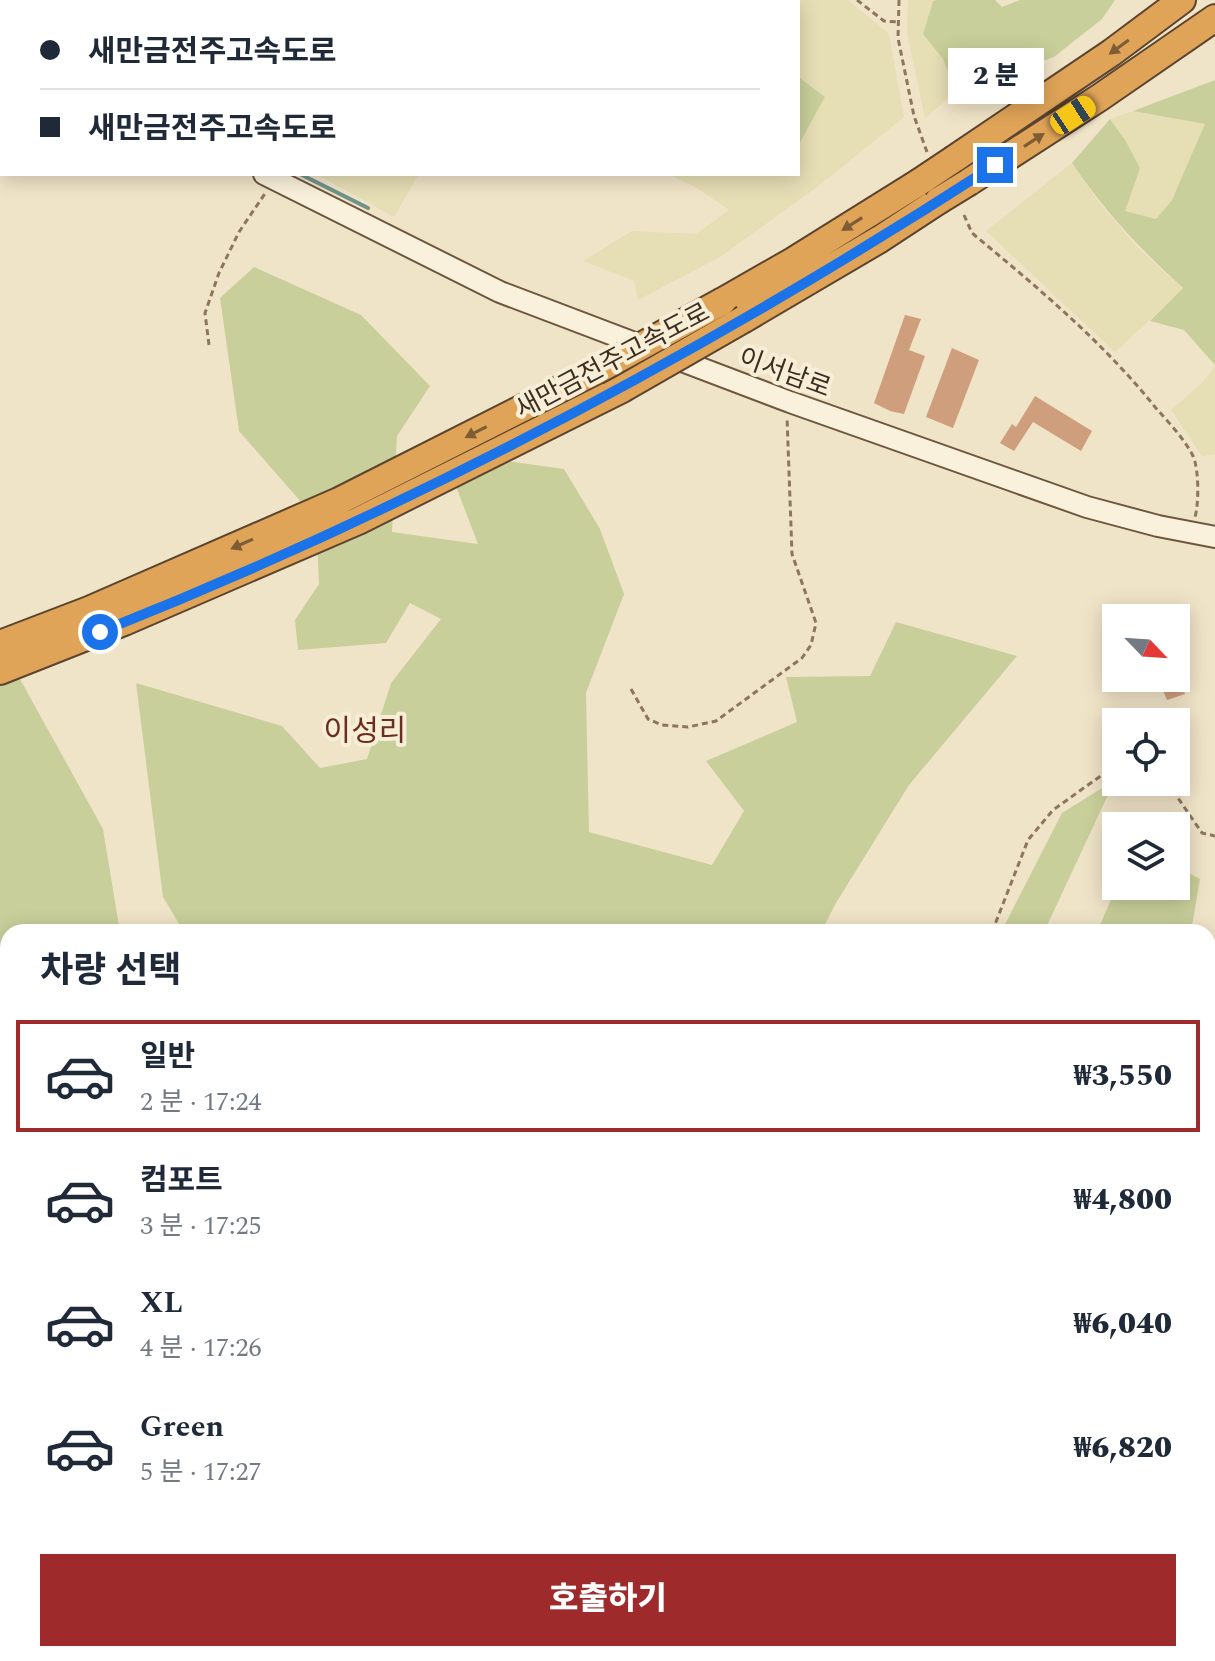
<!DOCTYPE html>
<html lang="ko">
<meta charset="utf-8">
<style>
:root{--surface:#fff;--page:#f2f2f3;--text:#1f2937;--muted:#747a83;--line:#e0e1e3;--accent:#9e2a2b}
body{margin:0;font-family:Spectral,"Noto Sans KR",serif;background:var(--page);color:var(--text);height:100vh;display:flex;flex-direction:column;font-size:30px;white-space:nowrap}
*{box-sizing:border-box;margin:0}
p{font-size:26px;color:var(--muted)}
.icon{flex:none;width:44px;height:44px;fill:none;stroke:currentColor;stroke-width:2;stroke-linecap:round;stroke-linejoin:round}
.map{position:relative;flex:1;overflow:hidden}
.drawer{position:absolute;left:0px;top:924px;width:1216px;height:738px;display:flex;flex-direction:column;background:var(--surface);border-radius:24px 24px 0 0;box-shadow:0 4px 20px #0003}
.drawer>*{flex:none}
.banner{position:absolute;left:0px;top:0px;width:800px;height:176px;box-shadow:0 4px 20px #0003;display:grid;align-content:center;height:176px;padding:0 40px;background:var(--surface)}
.needle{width:52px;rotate:115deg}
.fabs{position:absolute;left:1102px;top:604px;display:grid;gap:16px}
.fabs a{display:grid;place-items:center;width:88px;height:88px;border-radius:0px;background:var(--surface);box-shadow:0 4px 20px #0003;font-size:40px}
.end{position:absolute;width:36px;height:36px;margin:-18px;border:10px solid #1a73e8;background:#fff;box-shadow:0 0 0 4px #fff}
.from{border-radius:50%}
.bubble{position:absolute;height:56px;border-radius:0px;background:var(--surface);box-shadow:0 4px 20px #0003;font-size:26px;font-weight:800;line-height:56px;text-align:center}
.car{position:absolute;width:24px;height:48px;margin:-24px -12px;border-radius:10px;box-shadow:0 0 6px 2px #0007;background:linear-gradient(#f5c518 24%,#345 0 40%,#f5c518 0 76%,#345 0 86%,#f5c518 0)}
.banner b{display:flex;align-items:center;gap:28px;height:76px;font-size:30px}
.banner b+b{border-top:2px solid var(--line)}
.banner i{width:20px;height:20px;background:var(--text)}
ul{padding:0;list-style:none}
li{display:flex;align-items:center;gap:24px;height:112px;margin:0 16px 12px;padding:0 24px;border:4px solid transparent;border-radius:0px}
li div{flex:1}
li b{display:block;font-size:30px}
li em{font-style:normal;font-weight:800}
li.current{border-color:var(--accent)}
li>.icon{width:72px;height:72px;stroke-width:1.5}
h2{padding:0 40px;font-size:36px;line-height:96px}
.button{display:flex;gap:16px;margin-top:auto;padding:16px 40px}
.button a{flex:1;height:92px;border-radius:0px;background:var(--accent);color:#fff;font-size:32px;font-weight:800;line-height:92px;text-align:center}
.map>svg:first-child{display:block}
.farmland{fill:#e6deb5}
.green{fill:#c9cf9b}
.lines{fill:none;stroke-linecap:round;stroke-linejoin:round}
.stream{stroke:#6f938a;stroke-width:4}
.building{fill:#cf9f7d}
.secondary-casing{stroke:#6f573f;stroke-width:24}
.highway-casing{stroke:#5b4430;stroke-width:30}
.path{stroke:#8d765c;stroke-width:3;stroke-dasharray:6 4;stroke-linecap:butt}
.secondary{stroke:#faf1dc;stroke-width:20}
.highway{stroke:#e0a458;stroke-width:26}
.highway-bridge-casing{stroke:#5b4430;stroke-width:30;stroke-linecap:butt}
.highway-bridge{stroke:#e0a458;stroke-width:26}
.oneway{fill:#7e5d36}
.route{stroke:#1a73e8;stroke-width:10}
.labels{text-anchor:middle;stroke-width:8;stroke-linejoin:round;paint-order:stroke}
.street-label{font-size:26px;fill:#3d2e20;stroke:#f7eed8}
.quarter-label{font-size:30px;fill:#6b2e1e;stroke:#f7eed8}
</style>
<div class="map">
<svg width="1215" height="1661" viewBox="0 0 1215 1661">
<rect width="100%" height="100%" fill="#f0e4c8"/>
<path class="farmland" d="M723,0H848L889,34L904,117L817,187L720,257L638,300L634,281L583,261L632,231L696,234L729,210L697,188L668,174H798V146L825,97L800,78L798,71V2Z
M908,0H933L923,34L943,59L956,92L925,118L907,33Z
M1133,111L1206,124L1172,200L1156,219L1125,211V140L1110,119Z
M1072,163L1100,204L1140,250L1183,289L1115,352L986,231Z
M316,174H419L394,217Z
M1215,366V454L1202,456L1171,410L1203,382Z"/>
<path class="green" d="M936,0H995L1002,7L1020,0H1115L1102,19L1054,57L956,92L943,59L923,34L933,1Z
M798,71L800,78L825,97L798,146Z
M1215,80V365L1184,330L1150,321L1183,288C1140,249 1105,212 1072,163L1110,119L1125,140L1140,168L1125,211L1156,219L1172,200L1205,124L1133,111Z
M254,267L361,315L430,386L397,436L392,532L478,544L452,476L498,460L564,469L600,529L624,594L586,693L589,832L712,865L744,811L706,761L797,722L786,677L870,676L896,622L1017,656L909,785L836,903L821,932H184L163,897L136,683L282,726L320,768L367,759L391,683L441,619L410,603L386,643L298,650L295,620L319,584L316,519L239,431L220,298Z
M0,643L103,829L120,932H8V1131L0,1123Z
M1115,780L1044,932H1001L1062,813Z
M1179,868L1200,879L1191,932H1097L1117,886H1176V869Z
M0,1134L8,1138V1654H215L216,1661H0Z
M1208,1253H1215V1661H775L793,1654H1208Z"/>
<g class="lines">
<path class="stream" d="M0,20L2,21
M300,174L368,208"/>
</g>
<path class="building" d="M905,315L921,319L909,350L925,356L904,414L890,411L874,403Z
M952,348L979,360L953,428L926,417Z
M1035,396L1092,431L1081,451L1033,422L1014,451L1000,443L1012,424L1016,427Z
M1158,678H1179L1185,694L1167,700Z"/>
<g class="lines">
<g class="secondary-casing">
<path id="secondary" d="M0,41L2,42
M264,174L500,292L790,402L1087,507L1158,526L1215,537"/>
</g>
<g class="highway-casing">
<path id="highway" d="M954,159L1111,53L1182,0
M969,182L1099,98L1215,18
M723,301L793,261L918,183
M744,319L880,239L938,201
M0,644L89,610L339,501L596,371
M0,671L124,622L358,521L622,389"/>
</g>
<path class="path" d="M716,0V2
M857,0L884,21L898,22
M899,0L898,38L914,116L927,152
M964,215L972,233C1037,287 1102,341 1155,407C1168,422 1184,438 1193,456C1199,469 1199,503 1195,517
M209,345L205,313L219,273L239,232L266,192
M631,689L648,719L662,725L688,727L716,721L802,658L811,645L816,623L792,554L787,417
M1167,782L1202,833L1215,836
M992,932L1028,840L1053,810L1116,765
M1208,1219L1215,1220
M664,1661L667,1654"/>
<use href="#secondary" class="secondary"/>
<use href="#highway" class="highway"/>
<g class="highway-bridge-casing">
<path id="highway-bridge" d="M918,183L954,159
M938,201L969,182
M596,371L723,301
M622,389L744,319"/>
</g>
<use href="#highway-bridge" class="highway-bridge"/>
</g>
<defs><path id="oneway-solid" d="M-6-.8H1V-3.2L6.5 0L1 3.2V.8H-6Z" transform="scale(2)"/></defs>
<g class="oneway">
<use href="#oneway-solid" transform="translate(1119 47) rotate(144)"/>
<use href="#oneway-solid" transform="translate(1034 140) rotate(-33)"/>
<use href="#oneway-solid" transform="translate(852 224) rotate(148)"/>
<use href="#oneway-solid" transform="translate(476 432) rotate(153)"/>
<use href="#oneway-solid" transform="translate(242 544) rotate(156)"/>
</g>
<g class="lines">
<path class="route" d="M100,632C413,508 712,348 995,165"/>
</g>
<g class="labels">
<g class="street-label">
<text transform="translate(612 360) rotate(-28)" y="9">새만금전주고속도로</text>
<text transform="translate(785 372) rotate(20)" y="9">이서남로</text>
</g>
<g class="quarter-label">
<text x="365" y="741">이성리</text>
</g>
</g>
</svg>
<div class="fabs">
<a><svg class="needle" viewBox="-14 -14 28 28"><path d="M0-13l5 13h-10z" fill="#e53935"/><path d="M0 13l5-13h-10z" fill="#747a83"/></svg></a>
<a><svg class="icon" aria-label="locate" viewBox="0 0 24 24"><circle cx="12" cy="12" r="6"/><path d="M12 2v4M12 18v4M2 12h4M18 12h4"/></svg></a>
<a><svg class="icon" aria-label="layers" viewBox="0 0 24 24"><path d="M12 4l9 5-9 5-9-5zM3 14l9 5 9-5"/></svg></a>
</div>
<i class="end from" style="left:100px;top:632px"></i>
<i class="end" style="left:995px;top:165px"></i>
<div class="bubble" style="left:948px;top:48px;width:96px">2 분</div>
<i class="car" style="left:1073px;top:115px;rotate:57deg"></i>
<div class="banner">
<b><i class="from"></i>새만금전주고속도로</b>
<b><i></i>새만금전주고속도로</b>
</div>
<section class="drawer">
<h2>차량 선택</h2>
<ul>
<li class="current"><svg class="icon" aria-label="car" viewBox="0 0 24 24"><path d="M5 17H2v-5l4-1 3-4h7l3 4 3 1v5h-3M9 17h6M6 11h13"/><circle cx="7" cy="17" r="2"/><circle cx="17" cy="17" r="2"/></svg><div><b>일반</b><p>2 분 · 17:24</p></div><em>₩3,550</em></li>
<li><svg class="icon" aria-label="car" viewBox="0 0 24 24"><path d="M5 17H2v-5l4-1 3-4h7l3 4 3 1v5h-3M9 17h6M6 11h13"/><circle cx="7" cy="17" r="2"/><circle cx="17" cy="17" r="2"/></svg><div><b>컴포트</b><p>3 분 · 17:25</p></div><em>₩4,800</em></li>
<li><svg class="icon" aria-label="car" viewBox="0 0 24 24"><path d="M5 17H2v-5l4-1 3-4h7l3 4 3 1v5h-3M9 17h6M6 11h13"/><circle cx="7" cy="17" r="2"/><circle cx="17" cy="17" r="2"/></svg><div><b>XL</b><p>4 분 · 17:26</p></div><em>₩6,040</em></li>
<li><svg class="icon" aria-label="car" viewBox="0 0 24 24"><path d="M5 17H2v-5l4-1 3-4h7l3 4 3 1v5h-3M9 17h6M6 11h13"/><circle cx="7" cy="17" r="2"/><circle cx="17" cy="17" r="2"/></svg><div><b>Green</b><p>5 분 · 17:27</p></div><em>₩6,820</em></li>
</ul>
<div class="button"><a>호출하기</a></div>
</section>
</div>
